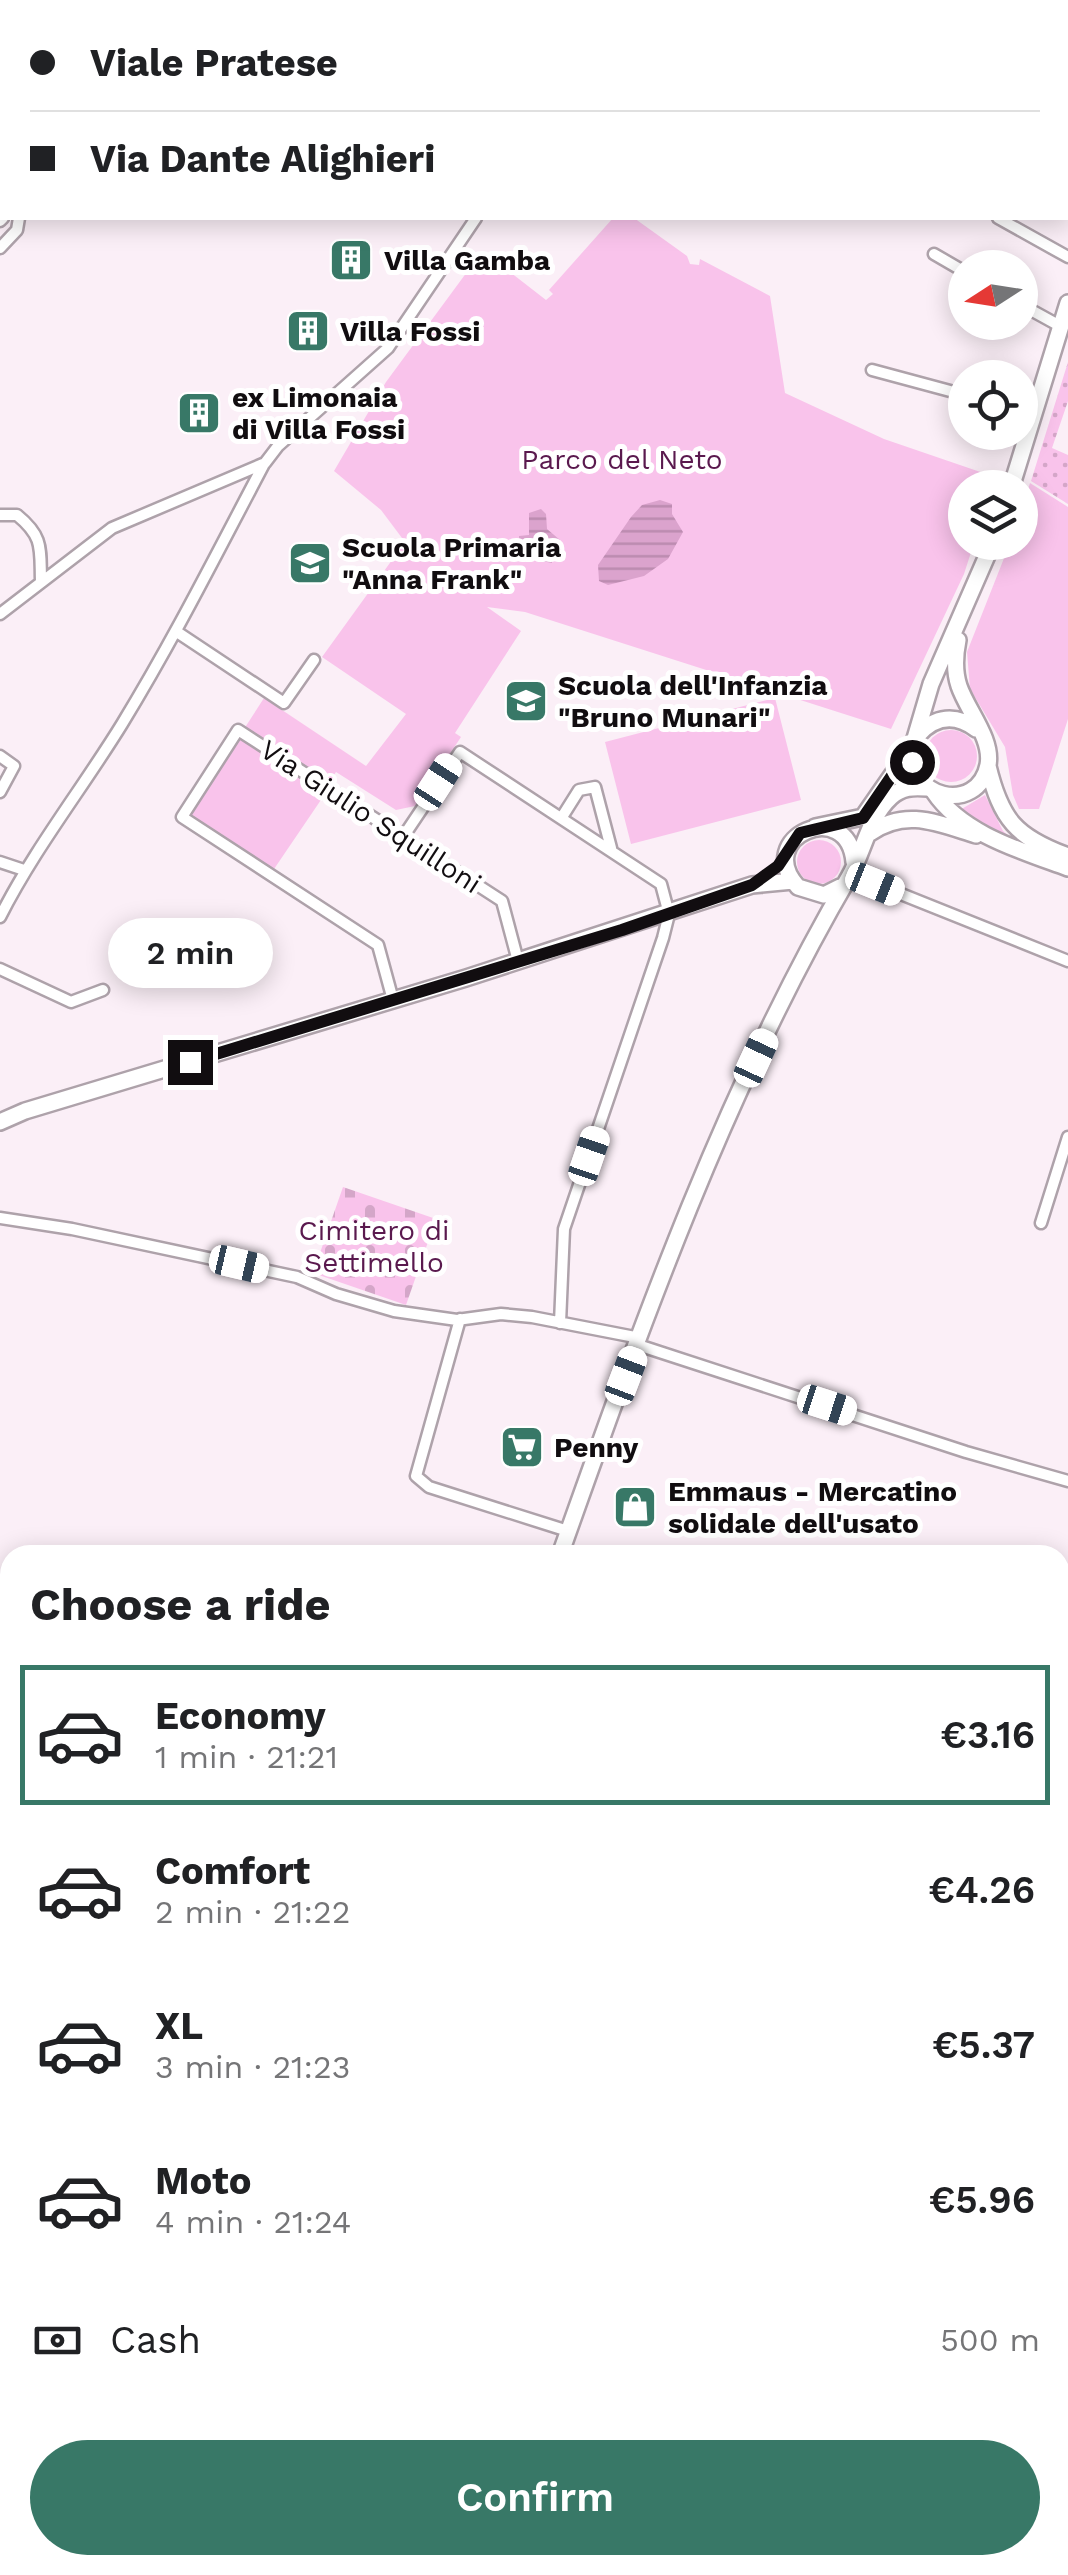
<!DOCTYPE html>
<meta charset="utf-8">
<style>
:root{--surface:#fff;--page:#f2f2f2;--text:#202124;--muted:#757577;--line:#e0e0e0;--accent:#387867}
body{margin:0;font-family:"Work Sans",sans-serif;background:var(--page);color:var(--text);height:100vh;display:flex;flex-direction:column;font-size:38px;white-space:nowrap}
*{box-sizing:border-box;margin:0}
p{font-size:32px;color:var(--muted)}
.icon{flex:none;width:55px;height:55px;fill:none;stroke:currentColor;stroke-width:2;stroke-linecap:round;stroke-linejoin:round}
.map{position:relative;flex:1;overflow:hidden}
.drawer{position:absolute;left:0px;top:1545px;width:1070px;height:1030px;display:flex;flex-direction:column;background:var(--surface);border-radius:30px 30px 0 0;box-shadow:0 5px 25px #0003}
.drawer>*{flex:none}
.banner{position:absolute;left:0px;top:0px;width:1070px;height:220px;box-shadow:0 5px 25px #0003;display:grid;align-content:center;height:220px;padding:0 30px;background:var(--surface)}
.needle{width:65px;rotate:258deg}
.controls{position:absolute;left:948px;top:250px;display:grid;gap:20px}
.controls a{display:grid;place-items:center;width:90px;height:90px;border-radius:50%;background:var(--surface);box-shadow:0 5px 25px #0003;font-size:50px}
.end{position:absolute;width:45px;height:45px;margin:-22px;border:12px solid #110d10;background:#fff;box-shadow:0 0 0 5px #fff}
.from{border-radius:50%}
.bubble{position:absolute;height:70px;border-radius:35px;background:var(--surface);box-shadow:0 5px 25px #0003;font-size:32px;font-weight:600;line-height:70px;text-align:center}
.car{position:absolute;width:30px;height:60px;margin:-30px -15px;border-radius:12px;box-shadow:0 0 8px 2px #0007;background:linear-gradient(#fff 24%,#345 0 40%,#fff 0 76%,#345 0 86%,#fff 0)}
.banner b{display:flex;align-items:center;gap:35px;height:95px;font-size:38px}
.banner b+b{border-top:2px solid var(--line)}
.banner i{width:25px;height:25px;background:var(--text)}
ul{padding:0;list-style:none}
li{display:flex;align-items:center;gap:30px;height:140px;margin:0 20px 15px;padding:0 10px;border:5px solid transparent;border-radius:0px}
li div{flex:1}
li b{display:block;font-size:38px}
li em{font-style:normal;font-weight:600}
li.selected{border-color:var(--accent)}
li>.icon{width:90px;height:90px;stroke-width:1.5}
h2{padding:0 30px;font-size:45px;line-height:120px}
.pay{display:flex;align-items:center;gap:25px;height:110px;padding:0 30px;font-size:38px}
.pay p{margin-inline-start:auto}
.action{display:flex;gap:20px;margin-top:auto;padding:20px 30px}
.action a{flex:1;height:115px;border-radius:60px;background:var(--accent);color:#fff;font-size:40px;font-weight:600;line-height:115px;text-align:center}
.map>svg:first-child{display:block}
.green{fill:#f9c3eb}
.cemetery{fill:url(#cemetery-stones)}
.garden{fill:url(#garden-dots)}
.water{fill:url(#water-rules)}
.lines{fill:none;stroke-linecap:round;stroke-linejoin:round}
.minor-casing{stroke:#aea2aa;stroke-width:15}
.secondary-casing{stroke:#aea2aa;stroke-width:20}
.motorway-casing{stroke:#aea2aa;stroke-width:25}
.minor{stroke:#fff;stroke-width:10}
.secondary{stroke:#fff;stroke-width:15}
.motorway{stroke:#fff;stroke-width:20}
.rail{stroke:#5a5358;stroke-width:4;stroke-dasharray:12 12;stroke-linecap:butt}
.route{stroke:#110d10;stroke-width:12}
.labels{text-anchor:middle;stroke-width:10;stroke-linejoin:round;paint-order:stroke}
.poi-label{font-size:28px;font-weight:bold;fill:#110d10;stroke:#fff;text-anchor:start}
.park-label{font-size:28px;fill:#5a194e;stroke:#fff}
.street-label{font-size:28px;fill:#110d10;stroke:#fff}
</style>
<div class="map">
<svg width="1068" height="2575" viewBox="0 0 1068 2575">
<defs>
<pattern id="cemetery-stones" width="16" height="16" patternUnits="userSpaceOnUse" patternTransform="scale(2.5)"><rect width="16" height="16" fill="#f9c3eb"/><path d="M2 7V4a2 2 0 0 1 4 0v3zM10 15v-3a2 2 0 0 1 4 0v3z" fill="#d4a6c8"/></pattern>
<pattern id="garden-dots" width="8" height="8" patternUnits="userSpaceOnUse" patternTransform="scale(2.5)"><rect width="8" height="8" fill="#f9c3eb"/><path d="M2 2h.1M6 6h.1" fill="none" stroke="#d4a6c8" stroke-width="1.8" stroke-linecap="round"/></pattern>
<pattern id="water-rules" width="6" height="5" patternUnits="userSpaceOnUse" patternTransform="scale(2.5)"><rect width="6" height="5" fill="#dba3cd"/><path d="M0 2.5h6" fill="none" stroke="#bb8baf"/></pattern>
</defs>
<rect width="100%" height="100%" fill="#fbeff7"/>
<path class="green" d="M613,218H634L687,256L690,264L699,265L700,259L770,296L785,393L884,439L995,477L991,487L965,488V542L974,543L964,574L891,729L525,612L487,607L521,631L455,733L461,737L415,806L396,810L336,772L328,784L244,729L264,698L366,766L406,714L322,657L405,542L381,510L334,471L386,382L478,257L488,255L546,300L553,294L549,290Z
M1030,483L1068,507V719L1039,809H1019L1013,795L1005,747L970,689L967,652L1010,543L1020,542V513Z
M775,698L801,800L631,844L605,742Z
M925 756a26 26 0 1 1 52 0a26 26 0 1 1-52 0Z
M242,737L327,791L272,872L189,818V814L238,738Z
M985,795L1003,831L1013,840L1011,844L960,810Z
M797 862a22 22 0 1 1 44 0a22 22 0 1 1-44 0Z"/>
<path class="cemetery" d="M343,1187L436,1219L406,1305L313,1273Z"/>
<path class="garden" d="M1068,362V401L1052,448L1068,455V504L1031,481Z"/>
<path class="water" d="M660,500L672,504V514L683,532L668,559L644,576L608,585L599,581L598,565L631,517L642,505Z
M541,509L546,514L547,529L560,540L552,553V563L526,558L519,547V536L529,535V513Z"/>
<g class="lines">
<g class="minor-casing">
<path id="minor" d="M726,2L728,0
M998,218L1068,257
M0,221L3,218
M0,248L17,230L19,218
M934,254L965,272
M1020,304L1060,326
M872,370L965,395
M0,515H17C44,537 40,549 41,581
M0,614L112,528L265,463L278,446L388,348L476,218
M177,632L284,703L314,660
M0,756L14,766L0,792
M562,817L579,790L595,787L611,848
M403,837L460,752L661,884L669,914L663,938L564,1229L560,1323
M0,862L24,870
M851,874L1068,961
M0,917C35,848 82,789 122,724C174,639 218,551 264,464
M0,969L71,1002L103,990
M393,1000L378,945L182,817L238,730L502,901L518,961
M0,1218L72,1229L297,1277L336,1294L394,1311L457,1320L501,1314L532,1317L640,1338
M1041,1223L1068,1137
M460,1319L416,1476L429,1487L568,1531
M638,1345L966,1452L1068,1481
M0,1833L10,1838
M1060,2202L1068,2205"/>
</g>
<g class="secondary-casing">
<path id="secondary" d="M988,0L990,2
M1000,0L1002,2
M1068,111V112
M1011,488L1068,303
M918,735C935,716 956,714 976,729
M913,745C904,800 978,815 988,765C993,739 967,710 959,686C954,671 955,655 958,640
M988,766C1001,820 1016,837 1068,856
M934,792C962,834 1022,851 1068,868
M815,827L863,817L913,745L931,684L993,542
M870,833C906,808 937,823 976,835
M840,887L824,895L798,887C752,837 848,796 854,862
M0,1122L25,1111L466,978L752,885L793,881
M560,1555C642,1324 725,1089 849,877C864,852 868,818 891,797C902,787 913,787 927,788
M154,2575L158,2565"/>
</g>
<g class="motorway-casing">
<path id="motorway" d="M0,2119L10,2127
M0,2148L10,2152
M0,2173L10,2177
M1060,2527L1068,2530
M1060,2551L1068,2554"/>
</g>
<use href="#minor" class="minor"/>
<use href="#secondary" class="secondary"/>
<use href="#motorway" class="motorway"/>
<path class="rail" d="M1060,1942L1068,1919
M1060,1992L1068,1969
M831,2575L834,2565
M855,2575L859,2565"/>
</g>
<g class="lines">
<path class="route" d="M190,1062L622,930L752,885L778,866L800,833L863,818L913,745L912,762"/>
</g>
<defs>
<g id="building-square" transform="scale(2.25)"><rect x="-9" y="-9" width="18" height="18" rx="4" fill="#387867" stroke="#fff"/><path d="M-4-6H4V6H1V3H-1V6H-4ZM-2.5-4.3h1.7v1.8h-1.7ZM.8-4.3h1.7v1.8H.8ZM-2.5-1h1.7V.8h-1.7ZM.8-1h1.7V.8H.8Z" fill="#fff"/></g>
<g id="school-square" transform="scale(2.25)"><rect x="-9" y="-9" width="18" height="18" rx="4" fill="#387867" stroke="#fff"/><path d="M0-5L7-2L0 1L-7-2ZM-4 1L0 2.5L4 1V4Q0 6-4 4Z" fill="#fff"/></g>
<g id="supermarket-square" transform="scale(2.25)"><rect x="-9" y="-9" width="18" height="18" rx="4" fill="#387867" stroke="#fff"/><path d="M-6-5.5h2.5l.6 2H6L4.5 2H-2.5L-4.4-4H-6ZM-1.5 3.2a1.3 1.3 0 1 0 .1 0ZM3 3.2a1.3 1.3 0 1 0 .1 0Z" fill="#fff"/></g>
<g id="shop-square" transform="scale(2.25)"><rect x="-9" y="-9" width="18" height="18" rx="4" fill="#387867" stroke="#fff"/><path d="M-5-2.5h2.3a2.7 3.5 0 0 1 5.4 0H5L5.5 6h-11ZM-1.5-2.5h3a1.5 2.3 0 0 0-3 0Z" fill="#fff"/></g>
</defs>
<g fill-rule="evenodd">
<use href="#building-square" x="351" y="260"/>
<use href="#building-square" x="308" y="331"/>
<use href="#building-square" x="199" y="413"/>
<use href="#school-square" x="310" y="563"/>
<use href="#school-square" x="526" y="701"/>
<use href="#supermarket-square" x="522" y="1447"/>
<use href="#shop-square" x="635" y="1507"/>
</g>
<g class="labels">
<g class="poi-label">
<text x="384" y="270">Villa Gamba</text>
<text x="340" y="341">Villa Fossi</text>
<text x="232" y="407">ex Limonaia<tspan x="232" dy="32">di Villa Fossi</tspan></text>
<text x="342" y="557">Scuola Primaria<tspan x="342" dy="32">"Anna Frank"</tspan></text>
<text x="558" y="695">Scuola dell'Infanzia<tspan x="558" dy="32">"Bruno Munari"</tspan></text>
<text x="554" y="1457">Penny</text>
<text x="668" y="1501">Emmaus - Mercatino<tspan x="668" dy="32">solidale dell'usato</tspan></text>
</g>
<g class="park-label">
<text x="622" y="469">Parco del Neto</text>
<text x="374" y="1240">Cimitero di<tspan x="374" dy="32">Settimello</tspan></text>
</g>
<g class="street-label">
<text transform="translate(371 816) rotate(33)" y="10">Via Giulio Squilloni</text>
</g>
</g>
</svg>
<div class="controls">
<a><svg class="needle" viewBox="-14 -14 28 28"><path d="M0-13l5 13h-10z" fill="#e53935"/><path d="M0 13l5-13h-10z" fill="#757577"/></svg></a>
<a><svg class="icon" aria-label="locate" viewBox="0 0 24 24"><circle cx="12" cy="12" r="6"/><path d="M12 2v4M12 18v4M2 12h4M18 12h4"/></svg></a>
<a><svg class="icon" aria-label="layers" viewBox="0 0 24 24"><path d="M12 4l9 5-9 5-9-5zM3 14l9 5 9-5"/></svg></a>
</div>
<i class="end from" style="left:912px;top:762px"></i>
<i class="end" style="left:190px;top:1062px"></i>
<div class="bubble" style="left:108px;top:918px;width:165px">2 min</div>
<i class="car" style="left:438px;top:782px;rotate:33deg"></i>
<i class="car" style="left:875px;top:884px;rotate:112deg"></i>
<i class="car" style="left:756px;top:1058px;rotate:25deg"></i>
<i class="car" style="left:589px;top:1156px;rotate:19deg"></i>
<i class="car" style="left:239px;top:1264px;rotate:103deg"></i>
<i class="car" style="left:626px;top:1376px;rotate:21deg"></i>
<i class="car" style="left:827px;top:1405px;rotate:108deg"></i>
<div class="banner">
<b><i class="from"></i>Viale Pratese</b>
<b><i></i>Via Dante Alighieri</b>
</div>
<section class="drawer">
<h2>Choose a ride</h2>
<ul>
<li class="selected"><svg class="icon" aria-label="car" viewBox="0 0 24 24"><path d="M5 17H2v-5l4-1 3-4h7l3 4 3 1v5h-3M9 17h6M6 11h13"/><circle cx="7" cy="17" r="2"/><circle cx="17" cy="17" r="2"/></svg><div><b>Economy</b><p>1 min · 21:21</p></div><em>€3.16</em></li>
<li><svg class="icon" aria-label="car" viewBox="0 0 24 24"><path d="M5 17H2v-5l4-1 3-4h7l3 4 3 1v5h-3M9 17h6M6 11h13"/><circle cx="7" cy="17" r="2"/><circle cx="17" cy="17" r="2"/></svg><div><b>Comfort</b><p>2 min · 21:22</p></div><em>€4.26</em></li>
<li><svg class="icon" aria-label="car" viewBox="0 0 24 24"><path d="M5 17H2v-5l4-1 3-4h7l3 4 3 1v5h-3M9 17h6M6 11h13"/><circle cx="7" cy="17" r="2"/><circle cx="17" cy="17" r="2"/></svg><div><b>XL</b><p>3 min · 21:23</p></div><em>€5.37</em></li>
<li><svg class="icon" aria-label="car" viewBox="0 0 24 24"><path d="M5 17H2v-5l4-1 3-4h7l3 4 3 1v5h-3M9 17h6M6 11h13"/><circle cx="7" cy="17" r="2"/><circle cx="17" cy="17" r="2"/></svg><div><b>Moto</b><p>4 min · 21:24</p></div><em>€5.96</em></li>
</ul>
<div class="pay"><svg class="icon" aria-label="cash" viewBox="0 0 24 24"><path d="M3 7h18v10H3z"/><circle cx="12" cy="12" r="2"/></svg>Cash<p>500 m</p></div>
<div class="action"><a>Confirm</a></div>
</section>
</div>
